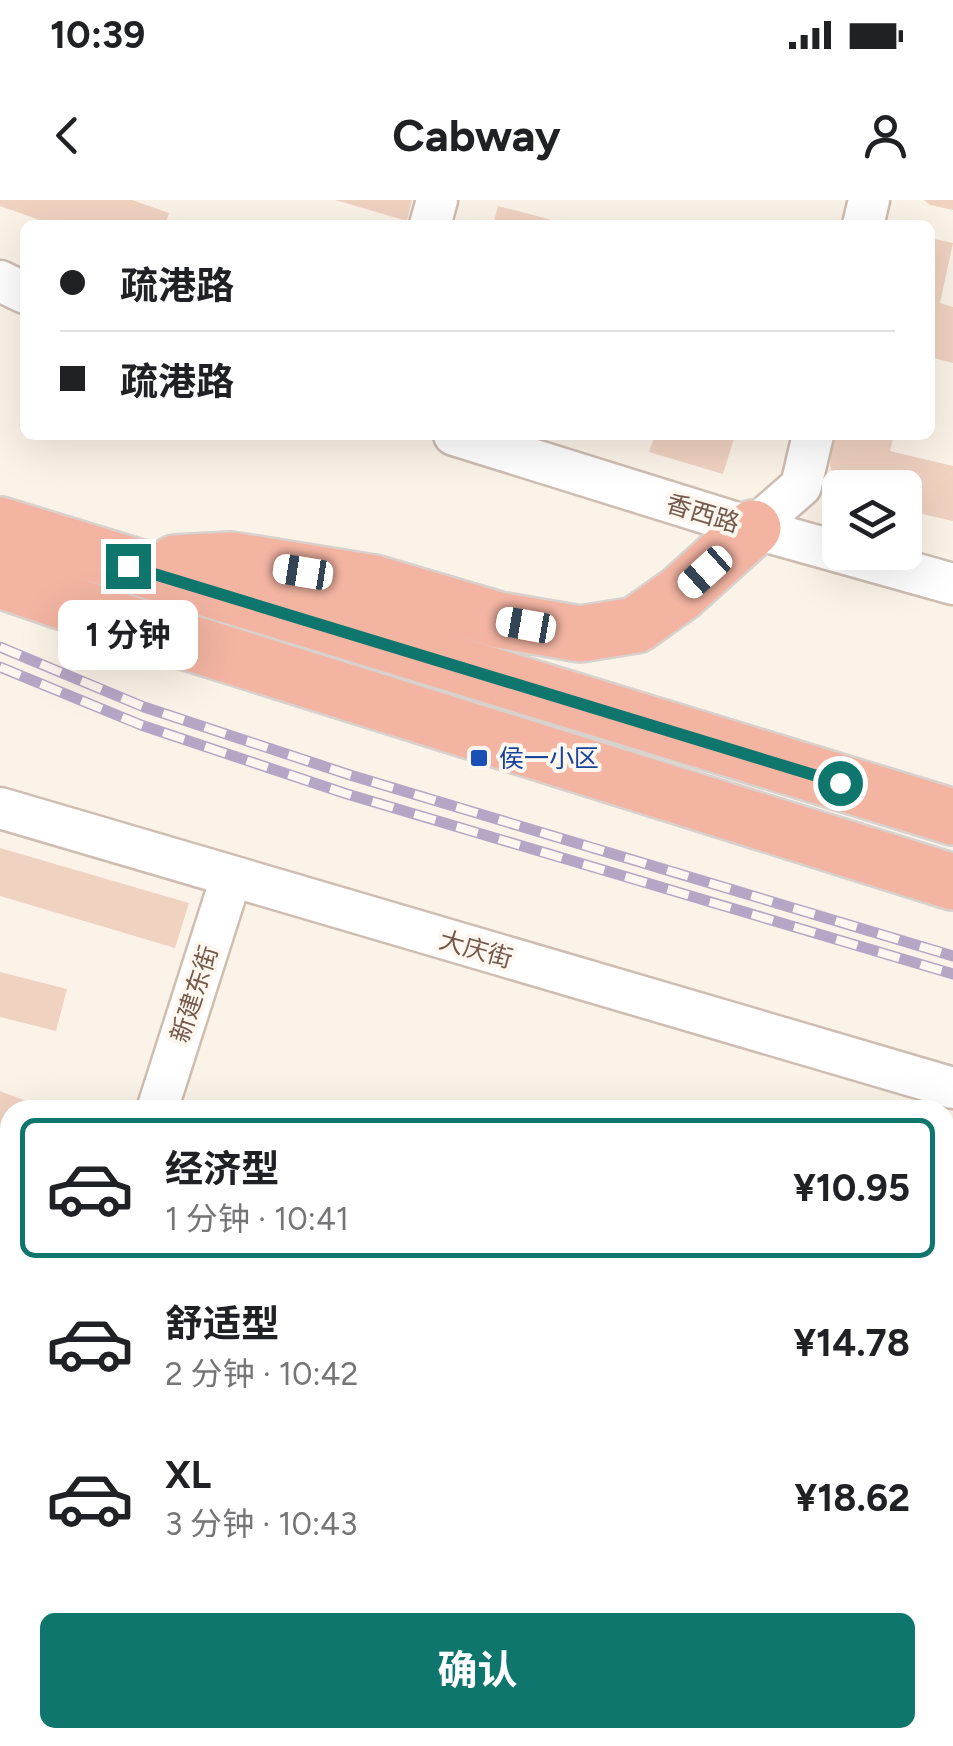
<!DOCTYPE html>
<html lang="zh">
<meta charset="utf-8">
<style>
:root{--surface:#fff;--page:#f6f6f6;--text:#202124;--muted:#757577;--line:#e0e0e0;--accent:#0f766e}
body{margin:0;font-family:Figtree,"Noto Sans SC",sans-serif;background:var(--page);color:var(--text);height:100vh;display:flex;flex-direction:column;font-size:38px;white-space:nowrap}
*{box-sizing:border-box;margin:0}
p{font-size:32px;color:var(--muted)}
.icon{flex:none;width:55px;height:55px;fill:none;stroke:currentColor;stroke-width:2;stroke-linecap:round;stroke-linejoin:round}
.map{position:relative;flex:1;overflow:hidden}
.details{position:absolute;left:0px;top:900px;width:955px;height:648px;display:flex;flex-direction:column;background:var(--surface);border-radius:30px 30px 0 0;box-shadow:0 10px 40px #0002}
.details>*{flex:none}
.top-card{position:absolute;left:20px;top:20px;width:915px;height:220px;border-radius:15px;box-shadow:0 10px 40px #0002;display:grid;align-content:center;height:220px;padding:0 40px;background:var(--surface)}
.fabs{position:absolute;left:822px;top:270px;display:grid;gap:20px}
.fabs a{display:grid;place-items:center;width:100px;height:100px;border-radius:15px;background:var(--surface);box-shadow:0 10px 40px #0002;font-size:50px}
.end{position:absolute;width:45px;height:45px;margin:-22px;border:12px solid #0f766e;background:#fff;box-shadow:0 0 0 5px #fff}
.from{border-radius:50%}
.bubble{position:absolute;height:70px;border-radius:15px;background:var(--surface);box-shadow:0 10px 40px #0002;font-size:32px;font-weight:700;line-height:70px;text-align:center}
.car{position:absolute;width:30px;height:60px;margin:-30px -15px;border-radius:12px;box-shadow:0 0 8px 2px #0007;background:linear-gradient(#fff 24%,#345 0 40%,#fff 0 76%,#345 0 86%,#fff 0)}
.top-card b{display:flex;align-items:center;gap:35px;height:95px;font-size:38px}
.top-card b+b{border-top:2px solid var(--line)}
.top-card i{width:25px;height:25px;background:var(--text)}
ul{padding:18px 0 0;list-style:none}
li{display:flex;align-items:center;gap:30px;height:140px;margin:0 20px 15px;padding:0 20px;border:5px solid transparent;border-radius:15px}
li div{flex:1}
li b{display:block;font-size:38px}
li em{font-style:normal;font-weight:700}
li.selected{border-color:var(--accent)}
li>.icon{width:90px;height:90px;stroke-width:1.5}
.action{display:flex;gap:20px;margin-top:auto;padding:20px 40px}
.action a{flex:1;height:115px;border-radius:15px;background:var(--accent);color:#fff;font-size:40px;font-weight:700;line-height:115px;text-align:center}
.status{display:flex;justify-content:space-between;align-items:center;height:70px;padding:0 50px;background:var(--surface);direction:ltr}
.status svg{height:28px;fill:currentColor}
header{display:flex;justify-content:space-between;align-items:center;height:130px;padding:0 40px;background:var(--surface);font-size:45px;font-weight:700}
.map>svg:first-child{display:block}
.building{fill:#f0d2c1}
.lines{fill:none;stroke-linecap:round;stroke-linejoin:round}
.minor-casing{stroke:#cfbdb1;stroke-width:45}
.highway-casing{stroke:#d8d1cd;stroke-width:60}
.minor{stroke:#fff;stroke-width:40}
.highway{stroke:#f3b4a2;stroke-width:55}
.rail-casing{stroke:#b6a6c6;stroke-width:11}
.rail{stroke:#fef7ef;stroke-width:8;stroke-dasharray:22;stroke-linecap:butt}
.route{stroke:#0f766e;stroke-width:12}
.transit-dot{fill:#1a4fb4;stroke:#fef7ef;stroke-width:4}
.labels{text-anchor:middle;stroke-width:8;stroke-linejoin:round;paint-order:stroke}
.street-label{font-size:25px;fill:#75594d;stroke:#fef7ef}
.transit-label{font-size:25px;fill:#164399;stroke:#fef7ef;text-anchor:start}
</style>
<div class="status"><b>10:39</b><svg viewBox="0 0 49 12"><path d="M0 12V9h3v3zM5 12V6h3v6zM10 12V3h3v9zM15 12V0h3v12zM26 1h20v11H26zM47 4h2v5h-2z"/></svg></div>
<header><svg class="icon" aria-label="back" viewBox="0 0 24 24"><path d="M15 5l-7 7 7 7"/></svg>Cabway<svg class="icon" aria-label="person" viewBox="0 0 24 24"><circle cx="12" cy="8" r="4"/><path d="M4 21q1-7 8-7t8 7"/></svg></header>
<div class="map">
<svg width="953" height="1546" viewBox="0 0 953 1546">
<rect width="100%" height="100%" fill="#fcf3e8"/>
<path class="building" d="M0,0H132L169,13L165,25H54L0,6Z
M335,0H412L407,21Z
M924,0H953V10L930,5Z
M498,6L567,24V25H493Z
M930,38L953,43L940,103L953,107V163L930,157Z
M655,235H735L723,274L649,252Z
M832,235H894L890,251L953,266V321L905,310V288H838L830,266Z
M0,648L189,703L175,748L0,696Z
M0,772L67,789L56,831L0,817Z
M0,891L50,910H10V956L0,952Z
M0,1009L10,1012V1079L0,1076Z
M0,1148L10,1152V1206L0,1202Z"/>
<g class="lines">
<g class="minor-casing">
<path id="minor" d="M430,25L437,0
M863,25L869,0
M0,81L25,93
M454,235L753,328L953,384
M753,328L801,286L813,235
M0,608L953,888
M157,910L231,678
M0,1369L10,1334"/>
</g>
<g class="highway-casing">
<path id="highway" d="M0,325L953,617
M175,363L231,360L374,383L499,420L580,434L636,425L681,393L753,328
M0,380L123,422L953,682"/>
</g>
<use href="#minor" class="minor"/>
<use href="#highway" class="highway"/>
<g class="rail-casing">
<path id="rail" d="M0,447L144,507L350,575L953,756
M0,467L141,525L347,594L953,774"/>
</g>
<use href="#rail" class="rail"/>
</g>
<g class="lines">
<path class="route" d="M128,366L840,583"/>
</g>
<rect class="transit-dot" x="469" y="548" width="20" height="20" rx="5"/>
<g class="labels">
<g class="street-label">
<text transform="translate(703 313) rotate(17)" y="9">香西路</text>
<text transform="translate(476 749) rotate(16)" y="9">大庆街</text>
<text transform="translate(194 794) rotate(-72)" y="9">新建东街</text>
</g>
<g class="transit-label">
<text x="499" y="567">侯一小区</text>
</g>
</g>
</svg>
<div class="fabs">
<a><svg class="icon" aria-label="layers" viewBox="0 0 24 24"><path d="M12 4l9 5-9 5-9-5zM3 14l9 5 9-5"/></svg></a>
</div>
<i class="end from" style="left:840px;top:583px"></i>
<i class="end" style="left:128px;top:366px"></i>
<div class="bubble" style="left:58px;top:400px;width:140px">1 分钟</div>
<i class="car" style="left:303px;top:372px;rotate:279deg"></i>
<i class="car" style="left:705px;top:372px;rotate:228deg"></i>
<i class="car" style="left:526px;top:425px;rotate:280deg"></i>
<div class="top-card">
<b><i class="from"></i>疏港路</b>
<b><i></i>疏港路</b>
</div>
<section class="details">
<ul>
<li class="selected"><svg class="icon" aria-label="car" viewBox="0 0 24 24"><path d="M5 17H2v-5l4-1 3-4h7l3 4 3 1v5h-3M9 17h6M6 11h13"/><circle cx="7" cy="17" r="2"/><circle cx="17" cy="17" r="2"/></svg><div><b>经济型</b><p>1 分钟 · 10:41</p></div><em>¥10.95</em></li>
<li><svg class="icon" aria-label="car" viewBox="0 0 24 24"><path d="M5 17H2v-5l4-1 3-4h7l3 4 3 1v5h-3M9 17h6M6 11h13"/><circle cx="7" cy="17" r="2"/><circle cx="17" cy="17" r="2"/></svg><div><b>舒适型</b><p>2 分钟 · 10:42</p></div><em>¥14.78</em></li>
<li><svg class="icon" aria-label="car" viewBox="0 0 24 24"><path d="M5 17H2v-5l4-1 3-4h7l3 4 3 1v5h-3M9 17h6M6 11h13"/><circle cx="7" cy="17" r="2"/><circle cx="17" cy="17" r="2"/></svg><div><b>XL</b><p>3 分钟 · 10:43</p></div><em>¥18.62</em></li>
</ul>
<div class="action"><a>确认</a></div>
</section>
</div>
